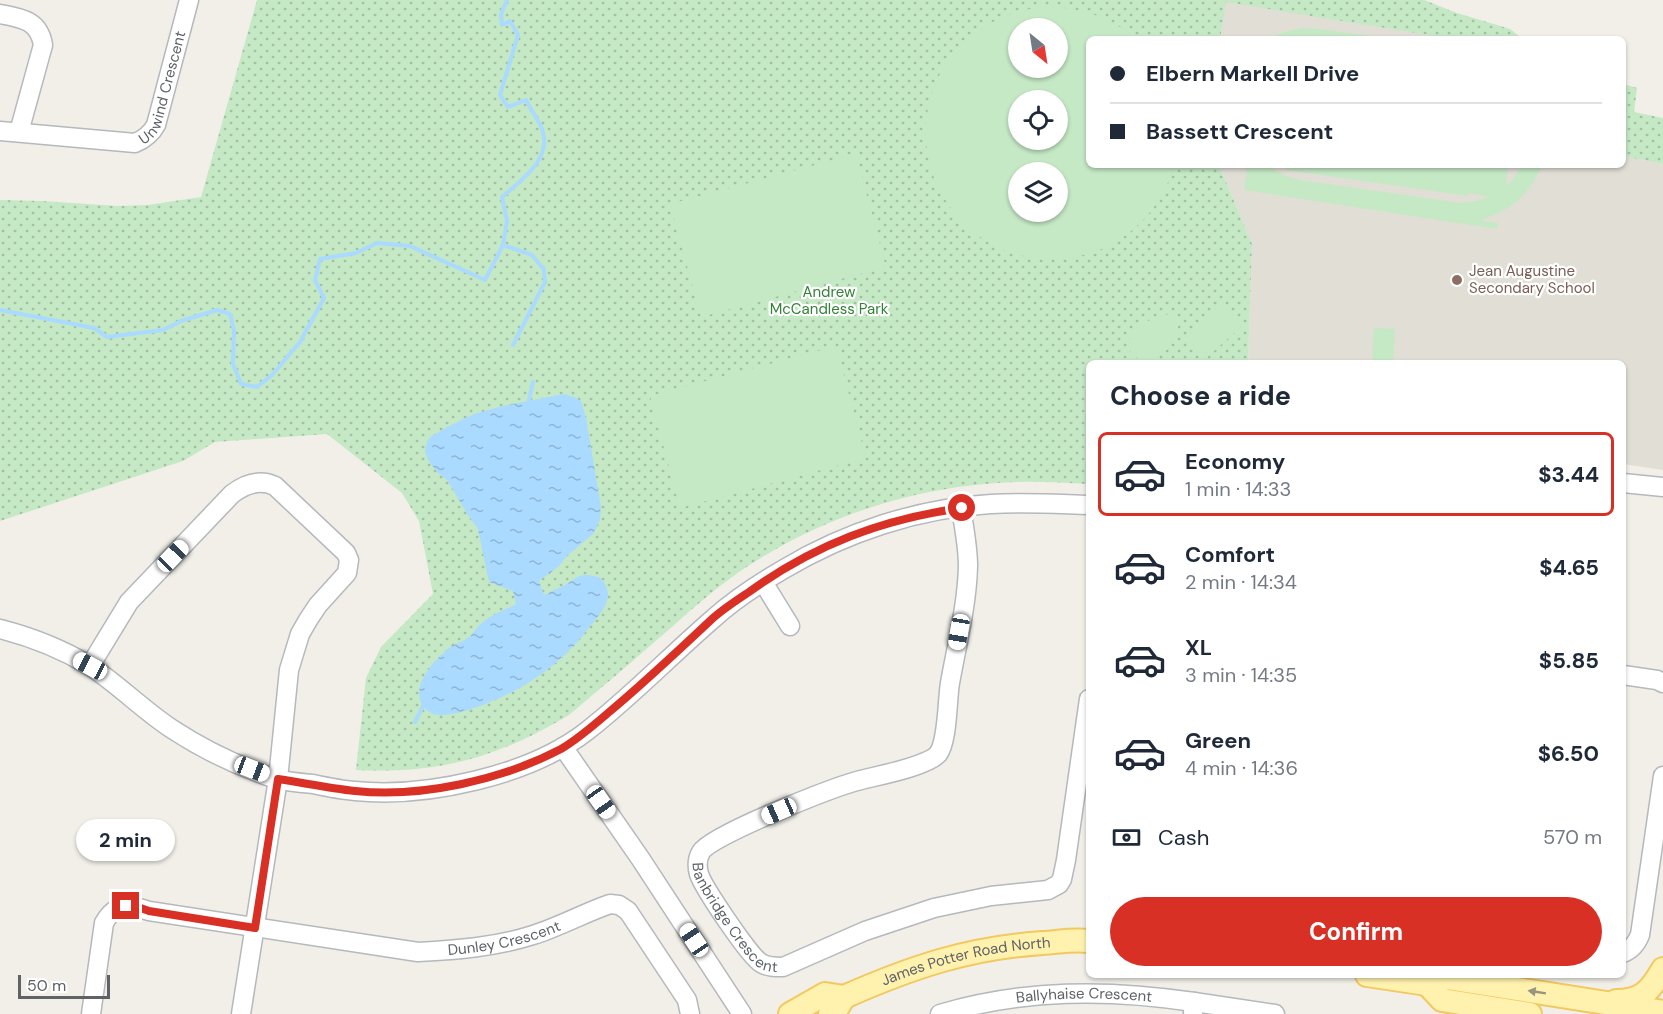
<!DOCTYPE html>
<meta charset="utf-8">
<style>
:root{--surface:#fff;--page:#f2f2f3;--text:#1f2937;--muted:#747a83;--line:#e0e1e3;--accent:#d93025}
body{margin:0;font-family:"DM Sans",sans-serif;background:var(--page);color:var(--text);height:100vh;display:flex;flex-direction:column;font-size:22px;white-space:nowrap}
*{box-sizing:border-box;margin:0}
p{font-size:20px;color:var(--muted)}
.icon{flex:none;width:33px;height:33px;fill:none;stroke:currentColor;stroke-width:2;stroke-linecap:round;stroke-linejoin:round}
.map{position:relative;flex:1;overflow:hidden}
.panel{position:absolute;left:1086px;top:360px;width:540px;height:618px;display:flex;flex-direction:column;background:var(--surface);border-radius:9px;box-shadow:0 2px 4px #0004}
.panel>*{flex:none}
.hud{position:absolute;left:1086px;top:36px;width:540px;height:132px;border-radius:9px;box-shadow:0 2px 4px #0004;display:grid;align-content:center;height:132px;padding:0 24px;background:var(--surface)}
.needle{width:39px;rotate:150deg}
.tools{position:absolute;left:1008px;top:18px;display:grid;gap:12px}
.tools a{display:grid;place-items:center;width:60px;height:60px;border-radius:50%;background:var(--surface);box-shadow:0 2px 4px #0004;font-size:30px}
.scale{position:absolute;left:18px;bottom:15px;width:92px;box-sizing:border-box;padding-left:6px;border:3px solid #5f6368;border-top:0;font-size:16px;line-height:21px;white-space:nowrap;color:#5f6368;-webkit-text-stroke:4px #fff;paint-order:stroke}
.end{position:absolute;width:27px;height:27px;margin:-14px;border:8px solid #d93025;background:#fff;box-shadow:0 0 0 3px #fff}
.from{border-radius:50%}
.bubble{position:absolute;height:42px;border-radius:21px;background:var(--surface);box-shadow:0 2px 4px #0004;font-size:20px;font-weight:700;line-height:42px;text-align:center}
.car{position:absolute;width:18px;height:36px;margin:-18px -9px;border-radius:8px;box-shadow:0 0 4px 2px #0007;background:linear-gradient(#fff 24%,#345 0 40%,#fff 0 76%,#345 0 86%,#fff 0)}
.hud b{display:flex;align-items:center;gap:21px;height:57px;font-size:22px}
.hud b+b{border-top:2px solid var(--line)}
.hud i{width:15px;height:15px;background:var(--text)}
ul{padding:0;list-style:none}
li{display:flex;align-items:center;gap:18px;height:84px;margin:0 12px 9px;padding:0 12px;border:3px solid transparent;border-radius:9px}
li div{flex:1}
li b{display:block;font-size:22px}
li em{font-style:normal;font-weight:700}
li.active{border-color:var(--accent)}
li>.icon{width:54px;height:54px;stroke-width:1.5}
h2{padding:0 24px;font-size:27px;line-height:72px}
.pay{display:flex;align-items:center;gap:15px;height:66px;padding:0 24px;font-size:22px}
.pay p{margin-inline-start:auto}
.cta{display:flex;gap:12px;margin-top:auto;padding:12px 24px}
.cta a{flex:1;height:69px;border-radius:36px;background:var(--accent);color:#fff;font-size:24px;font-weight:700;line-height:69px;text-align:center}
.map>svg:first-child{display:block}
.education{fill:#e1ded6}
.park{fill:url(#park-dots);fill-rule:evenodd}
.pitch{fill:#c5e8c5;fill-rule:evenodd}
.water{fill:url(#water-ripples)}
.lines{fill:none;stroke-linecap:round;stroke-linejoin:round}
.stream{stroke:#aadaff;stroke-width:4}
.minor-casing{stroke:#b5b8bc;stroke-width:21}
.major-casing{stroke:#f2c960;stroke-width:26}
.minor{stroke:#fff;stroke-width:18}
.major{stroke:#fff2af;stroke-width:22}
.oneway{fill:#979581}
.route{stroke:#d93025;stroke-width:8}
.education-dot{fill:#8d6e63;stroke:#fff;stroke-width:2}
.labels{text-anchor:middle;stroke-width:4.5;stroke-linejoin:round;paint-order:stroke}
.street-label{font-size:15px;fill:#5f6368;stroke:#fff}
.education-label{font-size:15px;fill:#785e54;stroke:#fff;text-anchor:start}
.park-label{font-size:15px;fill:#348238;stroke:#fff}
</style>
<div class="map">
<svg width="1663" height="1014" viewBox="0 0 1663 1014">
<defs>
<pattern id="park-dots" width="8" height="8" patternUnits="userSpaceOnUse" patternTransform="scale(1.5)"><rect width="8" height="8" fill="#c5e8c5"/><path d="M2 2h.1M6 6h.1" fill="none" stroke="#a3c0a4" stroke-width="1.8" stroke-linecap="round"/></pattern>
<pattern id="water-ripples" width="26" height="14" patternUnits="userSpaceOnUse" patternTransform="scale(1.5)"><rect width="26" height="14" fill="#aadaff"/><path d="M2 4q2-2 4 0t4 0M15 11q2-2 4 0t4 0" fill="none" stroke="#8eb4d2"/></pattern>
</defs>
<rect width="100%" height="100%" fill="#f1efe8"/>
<path class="education" d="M1225,1L1453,39H1220Z
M1623,156L1663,164V470L1623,464V363H1248L1252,244L1219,165H1623Z"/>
<path class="park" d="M257,0H1424L1457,13L1510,29L1523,39H1453L1226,2L1220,39H1089V165H1219L1252,244L1248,363H1089V484C1065,483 1040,481 1016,482C918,485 821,516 739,572C713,590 690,611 666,632C634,660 601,688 569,715C497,758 439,774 356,770L366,678L381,647L433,594L419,521L402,493L327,434L215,442L183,461L0,521V200L42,201L117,206L148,205L201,197ZM1018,28H1058V68H1018ZM1018,100H1058V140H1018ZM1018,172H1058V212H1018Z
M1623,84L1637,88L1634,112L1663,118V164L1623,156Z"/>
<path class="pitch" d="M1040,7C1076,6 1108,15 1137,39H1089V165H1174C1165,201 1137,234 1102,249C1074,260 1043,263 1013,253C984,244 960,224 944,198C911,145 924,72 973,34C993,19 1016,11 1040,7ZM1058,28V68H1018V28ZM1018,100H1058V140H1018ZM1058,172V212H1018V172Z
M1302,28L1320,29L1389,39H1268L1284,32Z
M856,154L886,267L701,317L670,204Z
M1241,165H1266L1286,176L1300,180L1461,203L1476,201L1489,197L1469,193L1468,196L1286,170V166L1277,165H1508L1506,186L1514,178L1522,165H1542C1531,193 1511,210 1483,219V221L1498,223L1497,229L1244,190L1247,172Z
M1222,305L1241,327L1203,361L1184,339Z
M1169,314C1193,321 1165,372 1133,356L1127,346C1133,326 1150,318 1169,314Z
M1374,328L1395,329L1393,363H1372Z
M836,346L866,458L680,508L650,396Z"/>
<path class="water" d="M564,394L574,397L581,401L586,418L601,507L600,520L593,534L568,555L558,567L539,581L544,595C550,592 557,589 563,586C579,577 580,571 601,578C616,597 604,609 591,625C561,666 521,692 474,708C462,712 446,717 433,714C428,712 423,707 421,702C412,682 438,656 452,646C457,643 464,641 469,637C473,634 476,628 481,624C490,615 505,610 516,604L513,591L489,582L478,529L467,514L448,481L437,472L428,460L425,451L427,442L430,437L447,427L474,414L503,406Z"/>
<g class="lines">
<path class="stream" d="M503,245L532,255L544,270L545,282L513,345
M0,310L94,328L107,337L163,330L181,321L217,310L230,314L234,330L233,364L241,384L257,387L272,375L300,342L324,298L315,280L320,259L356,253L377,243L410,246L485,280L503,245L507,221L502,197C521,180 553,159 542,129C538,119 531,110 526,100L508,107L500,95L518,35L510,21L502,25L501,14L507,0
M528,405L533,382
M415,722L423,706L427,703"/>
<g class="minor-casing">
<g id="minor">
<path d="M0,14C21,18 39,20 43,45L19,132"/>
<path id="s1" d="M0,131L135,143C145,139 151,134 156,125L189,0"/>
<path d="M1623,483L1663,487"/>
<path id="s2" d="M961,508C964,527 968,547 968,566C967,605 957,644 950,683C947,700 948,741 938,754C926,767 875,776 857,781C832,788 711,835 701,852C697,859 697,867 699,874C703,887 750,957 761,963C767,967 775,967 783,967L865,931L934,908L991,896L1048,890L1059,884L1062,879L1066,860L1089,699"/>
<path d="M763,582L790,626"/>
<path d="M0,629C31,637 62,649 90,666C119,685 143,710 172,729C204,750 240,767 276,779C288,782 301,783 313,784C327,787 341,790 355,791C426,798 529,776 587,731C632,696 671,655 714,618C735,599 760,583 784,569C846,532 919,508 991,504C1024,502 1056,504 1089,505"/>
<path d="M90,666L129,602L232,494C245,484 260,479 275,486L346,553L349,560L347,573L318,605L308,620L300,634L289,670L278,779L241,1014"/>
<path d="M1623,675L1657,680L1663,683"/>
<path d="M563,747L640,858L742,1014"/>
<path d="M1623,953C1632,949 1636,944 1640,935L1663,776"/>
<path d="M1193,1012L1194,1002L1275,1014"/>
<path id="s3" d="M91,1014L104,923C116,902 129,904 149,911L418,952C456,950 496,947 533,935C559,927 584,913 610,904L619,905L628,911L687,1000L690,1014"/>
<path id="s4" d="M940,1014C1024,989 1108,989 1194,1002"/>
</g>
</g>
<g class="major-casing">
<g id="major">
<path d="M1367,975L1427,984L1447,978L1663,1012"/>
<path d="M1427,984L1442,1000L1530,1014"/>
<path id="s5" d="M844,997C912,967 968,948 1043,943C1058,942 1074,939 1089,941"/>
<path d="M1616,1001C1642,1001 1650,991 1663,969"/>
<path d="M790,1014L825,994L844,997"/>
<path d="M830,1014L835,1012L844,997"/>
</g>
</g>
<use href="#minor" class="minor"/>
<use href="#major" class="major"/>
</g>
<defs><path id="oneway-solid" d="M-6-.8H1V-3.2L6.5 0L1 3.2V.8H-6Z" transform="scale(1.5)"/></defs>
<use class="oneway" href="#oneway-solid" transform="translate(1537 992) rotate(-171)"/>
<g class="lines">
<path class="route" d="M126,906H135L149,911L255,928L278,779C304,783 329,788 355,791C421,798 502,780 561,749C578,739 593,726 608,713C644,683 678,651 712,619C723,609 737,600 749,592C814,545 882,519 962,508"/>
</g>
<circle class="education-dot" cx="1457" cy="280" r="6"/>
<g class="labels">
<g class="street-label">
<text dy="5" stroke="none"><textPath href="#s1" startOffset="201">Unwind Crescent</textPath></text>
<text dy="5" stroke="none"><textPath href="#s2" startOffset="588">Banbridge Crescent</textPath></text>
<text dy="5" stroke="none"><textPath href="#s3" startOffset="504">Dunley Crescent</textPath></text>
<text dy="5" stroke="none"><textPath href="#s5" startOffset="128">James Potter Road North</textPath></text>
<text dy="5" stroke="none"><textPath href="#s4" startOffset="146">Ballyhaise Crescent</textPath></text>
</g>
<g class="education-label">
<text x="1469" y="276">Jean Augustine<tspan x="1469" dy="17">Secondary School</tspan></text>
</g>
<g class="park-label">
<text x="829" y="297">Andrew<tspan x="829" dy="17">McCandless Park</tspan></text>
</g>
</g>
</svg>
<div class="tools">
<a><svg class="needle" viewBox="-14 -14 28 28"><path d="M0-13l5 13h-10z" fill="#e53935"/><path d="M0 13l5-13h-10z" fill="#747a83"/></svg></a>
<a><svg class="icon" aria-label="locate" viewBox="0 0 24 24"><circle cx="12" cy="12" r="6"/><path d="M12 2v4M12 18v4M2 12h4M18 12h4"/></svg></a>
<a><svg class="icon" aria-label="layers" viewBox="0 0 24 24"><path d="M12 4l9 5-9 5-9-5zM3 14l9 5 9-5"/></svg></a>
</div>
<div class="scale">50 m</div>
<i class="end from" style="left:962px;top:508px"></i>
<i class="end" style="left:126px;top:906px"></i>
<div class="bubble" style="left:76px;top:819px;width:99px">2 min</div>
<i class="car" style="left:173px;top:556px;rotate:44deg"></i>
<i class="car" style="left:959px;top:632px;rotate:190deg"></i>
<i class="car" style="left:90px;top:666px;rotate:298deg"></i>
<i class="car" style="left:252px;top:769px;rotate:111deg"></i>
<i class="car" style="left:601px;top:802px;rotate:145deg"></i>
<i class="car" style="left:779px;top:811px;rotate:246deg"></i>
<i class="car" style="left:694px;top:940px;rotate:326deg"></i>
<div class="hud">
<b><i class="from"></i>Elbern Markell Drive</b>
<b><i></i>Bassett Crescent</b>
</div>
<section class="panel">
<h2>Choose a ride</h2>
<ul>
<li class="active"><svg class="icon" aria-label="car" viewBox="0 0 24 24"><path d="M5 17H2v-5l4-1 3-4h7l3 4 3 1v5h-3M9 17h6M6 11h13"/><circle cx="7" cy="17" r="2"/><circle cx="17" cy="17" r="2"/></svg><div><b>Economy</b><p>1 min · 14:33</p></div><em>$3.44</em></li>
<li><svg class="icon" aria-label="car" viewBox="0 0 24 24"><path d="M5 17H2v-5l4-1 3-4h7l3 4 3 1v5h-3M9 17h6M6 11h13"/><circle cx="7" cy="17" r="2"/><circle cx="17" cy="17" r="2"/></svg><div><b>Comfort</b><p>2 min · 14:34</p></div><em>$4.65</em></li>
<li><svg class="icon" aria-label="car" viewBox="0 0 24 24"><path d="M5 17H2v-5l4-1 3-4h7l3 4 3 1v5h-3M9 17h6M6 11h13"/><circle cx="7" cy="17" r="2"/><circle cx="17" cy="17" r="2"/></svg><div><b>XL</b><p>3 min · 14:35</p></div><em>$5.85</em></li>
<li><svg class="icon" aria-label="car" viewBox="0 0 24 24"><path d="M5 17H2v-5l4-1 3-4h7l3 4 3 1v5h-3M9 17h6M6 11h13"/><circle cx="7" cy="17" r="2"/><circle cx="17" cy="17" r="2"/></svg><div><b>Green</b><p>4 min · 14:36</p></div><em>$6.50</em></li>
</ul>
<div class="pay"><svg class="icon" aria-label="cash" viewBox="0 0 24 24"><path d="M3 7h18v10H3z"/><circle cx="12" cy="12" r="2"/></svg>Cash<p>570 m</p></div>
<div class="cta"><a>Confirm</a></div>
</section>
</div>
